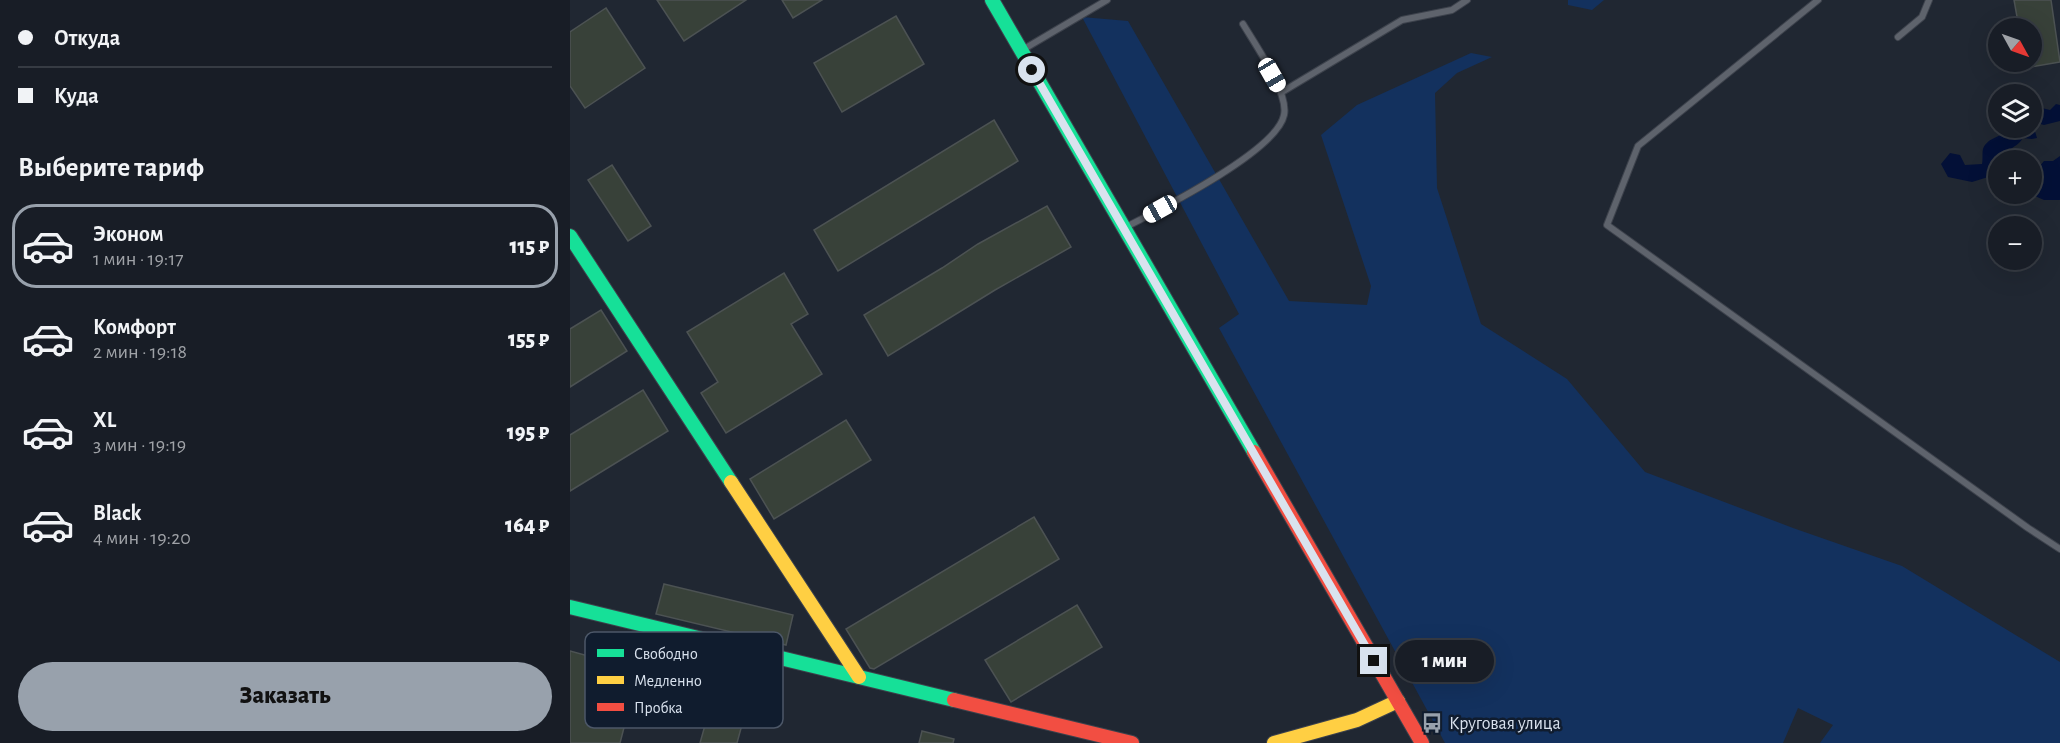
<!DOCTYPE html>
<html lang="ru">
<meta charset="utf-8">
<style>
:root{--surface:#181d26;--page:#21262e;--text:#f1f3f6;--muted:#9fa2a7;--line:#363b43;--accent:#98a1ac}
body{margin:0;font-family:"Alegreya Sans",sans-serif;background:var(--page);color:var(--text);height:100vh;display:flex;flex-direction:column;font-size:22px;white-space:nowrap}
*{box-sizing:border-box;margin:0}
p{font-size:20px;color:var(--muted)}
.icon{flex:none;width:33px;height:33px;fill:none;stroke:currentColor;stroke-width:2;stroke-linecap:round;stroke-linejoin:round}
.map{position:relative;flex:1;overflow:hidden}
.details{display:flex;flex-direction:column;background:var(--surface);width:570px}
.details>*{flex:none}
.top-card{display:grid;align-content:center;height:132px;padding:0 18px;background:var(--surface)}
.needle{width:39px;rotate:130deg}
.fabs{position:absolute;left:1418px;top:18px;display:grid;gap:12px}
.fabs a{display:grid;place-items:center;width:54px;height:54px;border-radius:50%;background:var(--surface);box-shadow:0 6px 24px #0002,0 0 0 2px var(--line);font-size:30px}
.end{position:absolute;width:27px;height:27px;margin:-14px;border:8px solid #d9e2ee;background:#111;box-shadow:0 0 0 3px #111}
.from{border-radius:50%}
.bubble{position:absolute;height:42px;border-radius:21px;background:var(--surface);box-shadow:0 6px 24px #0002,0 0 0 2px var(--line);font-size:20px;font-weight:800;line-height:42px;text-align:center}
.car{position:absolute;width:18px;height:36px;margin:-18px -9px;border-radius:8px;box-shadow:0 0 4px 2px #0007;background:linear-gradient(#fff 24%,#345 0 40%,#fff 0 76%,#345 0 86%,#fff 0)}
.top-card b{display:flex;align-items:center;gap:21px;height:57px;font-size:22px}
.top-card b+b{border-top:2px solid var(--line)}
.top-card i{width:15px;height:15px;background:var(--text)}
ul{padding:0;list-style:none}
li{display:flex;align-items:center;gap:18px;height:84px;margin:0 12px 9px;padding:0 6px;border:3px solid transparent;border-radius:24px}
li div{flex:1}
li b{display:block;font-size:22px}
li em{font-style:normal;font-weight:800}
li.current{border-color:var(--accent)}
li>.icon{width:54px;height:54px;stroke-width:1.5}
h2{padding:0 18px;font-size:27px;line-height:72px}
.button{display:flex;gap:12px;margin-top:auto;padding:12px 18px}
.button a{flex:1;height:69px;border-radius:36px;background:var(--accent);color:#111;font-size:24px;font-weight:800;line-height:69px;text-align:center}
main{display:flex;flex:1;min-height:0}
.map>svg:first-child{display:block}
.green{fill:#13315e}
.water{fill:#031037}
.building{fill:#384139;stroke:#4c5253;stroke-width:1.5}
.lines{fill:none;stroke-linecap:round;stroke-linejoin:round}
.lane-casing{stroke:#3d424c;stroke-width:8}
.fast-casing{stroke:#3d424c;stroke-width:16}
.slow-casing{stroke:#3d424c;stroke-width:16}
.jam-casing{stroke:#3d424c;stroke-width:16}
.lane{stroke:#5e636c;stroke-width:6}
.fast{stroke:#16e098;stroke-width:14}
.slow{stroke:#ffcf43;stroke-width:14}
.jam{stroke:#f24e42;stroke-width:14}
.route{stroke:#d9e2ee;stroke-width:8}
.labels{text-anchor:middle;stroke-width:5;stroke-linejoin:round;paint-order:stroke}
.poi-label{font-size:18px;fill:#d9e2ee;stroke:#101c2e;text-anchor:start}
.key{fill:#101c2e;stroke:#4c5768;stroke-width:1.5}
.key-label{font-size:16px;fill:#d9e2ee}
</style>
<main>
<section class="details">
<div class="top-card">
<b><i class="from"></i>Откуда</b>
<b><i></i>Куда</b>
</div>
<h2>Выберите тариф</h2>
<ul>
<li class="current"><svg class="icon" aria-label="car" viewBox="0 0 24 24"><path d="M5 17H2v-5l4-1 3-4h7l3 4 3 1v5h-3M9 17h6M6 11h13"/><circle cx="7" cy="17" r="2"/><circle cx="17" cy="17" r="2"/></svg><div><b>Эконом</b><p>1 мин · 19:17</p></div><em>115 ₽</em></li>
<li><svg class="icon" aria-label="car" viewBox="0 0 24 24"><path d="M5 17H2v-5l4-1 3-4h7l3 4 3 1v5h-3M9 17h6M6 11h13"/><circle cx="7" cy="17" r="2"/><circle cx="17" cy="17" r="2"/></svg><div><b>Комфорт</b><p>2 мин · 19:18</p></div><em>155 ₽</em></li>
<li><svg class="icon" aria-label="car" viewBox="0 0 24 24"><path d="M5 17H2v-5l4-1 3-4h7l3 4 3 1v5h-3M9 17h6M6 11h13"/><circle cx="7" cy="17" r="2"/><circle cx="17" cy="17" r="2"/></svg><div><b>XL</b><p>3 мин · 19:19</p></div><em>195 ₽</em></li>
<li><svg class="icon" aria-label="car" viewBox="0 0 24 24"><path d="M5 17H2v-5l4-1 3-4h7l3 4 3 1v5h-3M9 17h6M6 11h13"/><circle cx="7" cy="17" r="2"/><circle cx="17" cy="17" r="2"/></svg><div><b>Black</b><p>4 мин · 19:20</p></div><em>164 ₽</em></li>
</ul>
<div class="button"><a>Заказать</a></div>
</section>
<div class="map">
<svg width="1490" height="743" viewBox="0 0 1490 743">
<rect width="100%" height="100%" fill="#202732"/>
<path class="green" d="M998,0H1034L1022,10L998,5Z
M512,17L558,21L719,301L797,305L801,286L751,135L787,105L901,53L922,57L887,73L865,93L867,188L911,324L997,379L1075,472L1223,528L1332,566L1490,662V743H1250L1263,725L1228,708L1213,743H875L649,328L669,314Z"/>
<path class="water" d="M1486,104L1490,105V121L1474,125L1467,123L1464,128L1467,138L1462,139L1453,138C1449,145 1443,146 1438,152L1442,160H1428V174L1402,182L1378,177L1371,164L1380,153L1390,155L1395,165L1412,164C1413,160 1412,153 1413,149C1417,137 1433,137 1440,128H1461V114H1465L1472,108L1480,110Z
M1490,156V200H1474L1460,194L1461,173H1464L1474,161H1483Z"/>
<path class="building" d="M87,0H176L114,41Z
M212,0H252L223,18Z
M1444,0H1481L1490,62L1461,67V28H1449Z
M36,8L75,68L15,108L0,86V32Z
M326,16L354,64L272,112L244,63Z
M424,120L448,161L268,271L244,230Z
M42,165L81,226L58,241L18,180Z
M477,206L501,247L425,290L318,356L294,315L372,268L408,244Z
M214,273L238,314L221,324L252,374L156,433L131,393L148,382L117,332Z
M31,310L57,351L0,387V329Z
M73,390L98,431L0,491V435Z
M276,420L301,460L204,519L180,479Z
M464,517L489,559L304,669L300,668L276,629Z
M94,584L223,615L216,645L86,614Z
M507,605L532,647L441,702L415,660Z
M0,651L69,670L50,743H0Z
M145,690L179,699L167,743H130Z
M352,731L384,739L383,743H349Z"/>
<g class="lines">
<g class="lane-casing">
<path id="lane" d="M1248,0L1068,146L1037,225L1458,528L1490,549
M1328,37L1352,17L1359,0
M454,49L537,0
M712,92L832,20L882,10L897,0
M556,227C589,210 707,151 714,115C719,93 685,44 673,24"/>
</g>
<g class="fast-casing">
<path id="fast" d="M422,0L684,452
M0,236L161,482
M0,607L384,700"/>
</g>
<g class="slow-casing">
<path id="slow" d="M161,482L289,677
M704,743L787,720L828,701"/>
</g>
<g class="jam-casing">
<path id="jam" d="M684,452L852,743
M384,700L562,743"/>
</g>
<use href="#lane" class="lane"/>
<use href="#fast" class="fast"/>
<use href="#slow" class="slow"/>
<use href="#jam" class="jam"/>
</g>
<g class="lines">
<path class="route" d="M462,70L804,661"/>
</g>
<defs>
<g id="bus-bare" transform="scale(1.62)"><path d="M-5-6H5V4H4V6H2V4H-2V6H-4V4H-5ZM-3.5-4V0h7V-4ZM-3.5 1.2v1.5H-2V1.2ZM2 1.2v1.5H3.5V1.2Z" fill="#98a1ac" stroke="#101c2e" stroke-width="2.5" paint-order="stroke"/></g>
</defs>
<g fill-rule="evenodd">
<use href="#bus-bare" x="862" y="723"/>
</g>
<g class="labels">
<g class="poi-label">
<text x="879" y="729">Круговая улица</text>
</g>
</g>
<rect x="15" y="632" width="198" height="96" rx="9" class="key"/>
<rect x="27" y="649" width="27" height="8" fill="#16e098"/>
<rect x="27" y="676" width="27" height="8" fill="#ffcf43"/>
<rect x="27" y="703" width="27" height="8" fill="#f24e42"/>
<g class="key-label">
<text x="64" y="659">Свободно</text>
<text x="64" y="686">Медленно</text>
<text x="64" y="713">Пробка</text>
</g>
</svg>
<div class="fabs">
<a><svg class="needle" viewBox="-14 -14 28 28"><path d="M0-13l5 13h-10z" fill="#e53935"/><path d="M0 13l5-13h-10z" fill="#9fa2a7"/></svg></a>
<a><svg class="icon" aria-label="layers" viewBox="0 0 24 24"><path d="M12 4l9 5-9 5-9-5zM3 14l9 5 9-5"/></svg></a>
<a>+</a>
<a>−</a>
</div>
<i class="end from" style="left:462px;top:70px"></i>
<i class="end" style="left:804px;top:661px"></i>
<div class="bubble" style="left:825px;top:640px;width:99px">1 мин</div>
<i class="car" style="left:702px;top:75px;rotate:150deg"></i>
<i class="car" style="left:590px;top:209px;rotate:241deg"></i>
</div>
</main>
